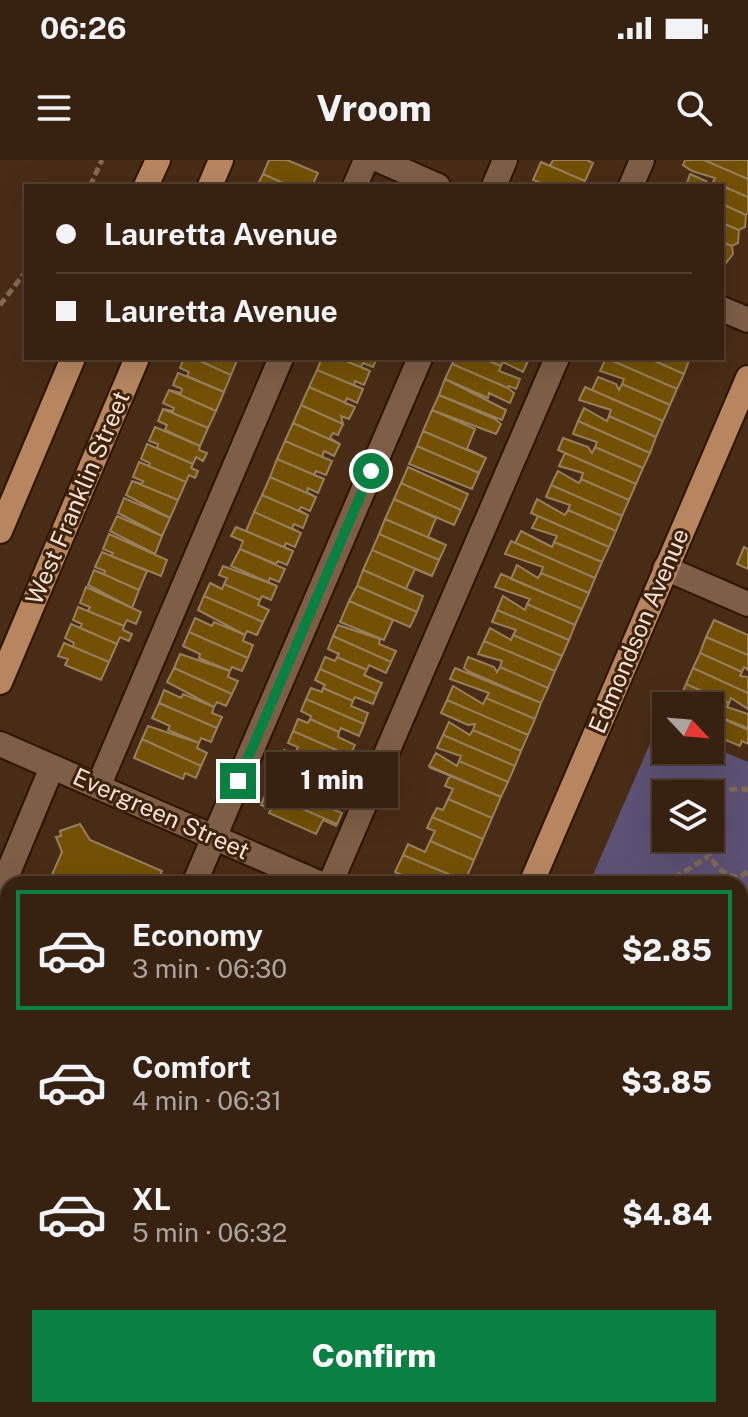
<!DOCTYPE html>
<meta charset="utf-8">
<style>
:root{--surface:#372110;--page:#422e1e;--text:#f1f3f6;--muted:#aaa39f;--line:#513e30;--accent:#0b8043}
body{margin:0;font-family:"Public Sans",sans-serif;background:var(--page);color:var(--text);height:100vh;display:flex;flex-direction:column;font-size:30px;white-space:nowrap}
*{box-sizing:border-box;margin:0}
p{font-size:26px;color:var(--muted)}
.icon{flex:none;width:44px;height:44px;fill:none;stroke:currentColor;stroke-width:2;stroke-linecap:round;stroke-linejoin:round}
.map{position:relative;flex:1;overflow:hidden}
.sheet{position:absolute;left:0px;top:716px;width:748px;height:542px;display:flex;flex-direction:column;background:var(--surface);border-radius:24px 24px 0 0;box-shadow:0 8px 32px #0002,0 0 0 2px var(--line)}
.sheet>*{flex:none}
.hud{position:absolute;left:24px;top:24px;width:700px;height:176px;border-radius:0px;box-shadow:0 8px 32px #0002,0 0 0 2px var(--line);display:grid;align-content:center;height:176px;padding:0 32px;background:var(--surface)}
.needle{width:52px;rotate:116deg}
.tools{position:absolute;left:652px;top:532px;display:grid;gap:16px}
.tools a{display:grid;place-items:center;width:72px;height:72px;border-radius:0px;background:var(--surface);box-shadow:0 8px 32px #0002,0 0 0 2px var(--line);font-size:40px}
.end{position:absolute;width:36px;height:36px;margin:-18px;border:10px solid #0b8043;background:#fff;box-shadow:0 0 0 4px #fff}
.from{border-radius:50%}
.bubble{position:absolute;height:56px;border-radius:0px;background:var(--surface);box-shadow:0 8px 32px #0002,0 0 0 2px var(--line);font-size:26px;font-weight:800;line-height:56px;text-align:center}
.hud b{display:flex;align-items:center;gap:28px;height:76px;font-size:30px}
.hud b+b{border-top:2px solid var(--line)}
.hud i{width:20px;height:20px;background:var(--text)}
ul{padding:14px 0 0;list-style:none}
li{display:flex;align-items:center;gap:24px;height:120px;margin:0 16px 12px;padding:0 16px;border:4px solid transparent;border-radius:0px}
li div{flex:1}
li b{display:block;font-size:30px}
li em{font-style:normal;font-weight:800}
li.active{border-color:var(--accent)}
li>.icon{width:72px;height:72px;stroke-width:1.5}
.primary-button{display:flex;gap:16px;margin-top:auto;padding:16px 32px}
.primary-button a{flex:1;height:92px;border-radius:0px;background:var(--accent);color:#fff;font-size:32px;font-weight:800;line-height:92px;text-align:center}
.status{display:flex;justify-content:space-between;align-items:center;height:56px;padding:0 40px;background:var(--surface);direction:ltr}
.status svg{height:22px;fill:currentColor}
header{display:flex;justify-content:space-between;align-items:center;height:104px;padding:0 32px;background:var(--surface);font-size:36px;font-weight:800}
.map>svg:first-child{display:block}
.green{fill:#5d5275;fill-rule:evenodd}
.building{fill:#735005;stroke:#96805e;stroke-width:2}
.lines{fill:none;stroke-linecap:round;stroke-linejoin:round}
.minor-casing{stroke:#2e1400;stroke-width:28}
.major-casing{stroke:#2e1400;stroke-width:28}
.path{stroke:#836955;stroke-width:5;stroke-dasharray:8 4;stroke-linecap:butt}
.minor{stroke:#7e5e46;stroke-width:24}
.major{stroke:#b78661;stroke-width:24}
.route{stroke:#0b8043;stroke-width:10}
.labels{text-anchor:middle;stroke-width:6;stroke-linejoin:round;paint-order:stroke}
.street-label{font-size:24px;fill:#f5e2d5;stroke:#3e220b}
</style>
<div class="status"><b>06:26</b><svg viewBox="0 0 49 12"><path d="M0 12V9h3v3zM5 12V6h3v6zM10 12V3h3v9zM15 12V0h3v12zM26 1h20v11H26zM47 4h2v5h-2z"/></svg></div>
<header><svg class="icon" aria-label="menu" viewBox="0 0 24 24"><path d="M4 6h16M4 12h16M4 18h16"/></svg>Vroom<svg class="icon" aria-label="search" viewBox="0 0 24 24"><circle cx="10" cy="10" r="6"/><path d="M15 15l6 6"/></svg></header>
<div class="map">
<svg width="748" height="1257" viewBox="0 0 748 1257">
<rect width="100%" height="100%" fill="#492c15"/>
<path class="green" d="M659,563L666,567V590H710V586L748,602V872L740,869V724H589ZM710,634V678H666V634Z"/>
<path class="building" d="M269,0H287L318,13L312,26H290L263,14Z
M553,0H587L593,3L585,21L541,2L550,6Z
M685,0H704L748,19V37L713,22L715,18L692,11L683,5Z
M704,0H748V19Z
M541,2L585,21L583,26H549L533,20Z
M263,14L290,26H257Z
M690,14L706,21L710,26H686Z
M713,22L748,37V53L746,55L722,44V26H712Z
M722,44L746,55L745,67L739,70L722,63Z
M722,63L739,70L738,83L732,86L722,82Z
M722,82L732,86L733,94L725,104Z
M184,198H193L231,215L224,232L187,216L189,212L180,208Z
M193,198H238L231,215Z
M322,198H339L370,211L364,225L355,221L354,225L363,229L317,210Z
M339,198H377L373,207L363,203L361,207L370,211Z
M454,198H482L501,206L499,211L520,219L516,229L509,226L508,228L452,204Z
M482,198H522L528,201L523,212L503,202L501,206Z
M606,198H648L684,214L677,229Z
M606,198L677,229L670,245L622,224L624,219L600,211Z
M648,198H690L684,214Z
M452,204L508,228L514,233L510,243L489,233L488,238L445,219Z
M317,210L363,229L357,243L347,238L345,243L355,247L309,227Z
M178,213L224,232L216,251L169,230L181,233L182,229L173,225Z
M598,217L616,224L619,230L622,224L670,245L663,261L592,230Z
M445,219L506,250L502,260L439,235Z
M309,227L355,247L349,259L341,256L343,264L301,245Z
M585,227L663,261L656,277L609,256L611,250L579,240Z
M169,230L216,251L208,268L163,249L173,251L174,248L163,243Z
M439,235L495,259L501,264L496,274L432,250Z
M301,245L343,264L338,275L333,273L330,278L340,284L293,263Z
M584,248L607,261L609,256L656,277L650,293L578,261Z
M163,249L208,268L200,286L165,270L167,265L158,261Z
M432,250L475,269L467,289L486,298L423,271Z
M578,261L650,293L643,308L595,287L597,282L573,274Z
M293,263L340,284L334,296L324,291L322,297L285,281Z
M155,267L200,286L199,290L207,293L203,301L196,297L193,304L157,288L158,284L149,281Z
M423,271L486,298L479,313L417,286Z
M563,278L588,287L592,293L595,287L643,308L636,324L558,290Z
M285,281L332,301L326,315L316,311L314,315L324,319L277,299Z
M147,284L193,304L191,308L198,311L195,318L189,315L186,322L139,302L149,306L150,303L141,299Z
M417,286L479,313L472,329L409,304Z
M565,293L636,324L629,340L581,319L583,313L559,306Z
M277,299L324,319L318,333L308,328L307,332L316,337L270,317Z
M139,302L186,322L178,340L132,321L142,324L143,321L133,317Z
M408,307L468,334L461,350L401,323Z
M558,311L579,323L581,319L629,340L622,356L551,325Z
M270,317L316,337L310,351L301,347L299,350L308,355L262,335Z
M132,321L178,340L170,358L126,335Z
M401,323L461,350L454,365L394,339Z
M551,325L622,356L616,371L568,350L570,345L546,337Z
M262,335L308,355L303,368L294,364L292,368L301,373L254,352Z
M124,338L170,358L162,376L118,353Z
M394,339L436,358L428,377L446,385L385,359Z
M537,339L565,355L568,350L616,371L609,387L531,353Z
M254,352L301,373L295,387L286,383L284,387L293,391L246,371Z
M117,356L162,376L155,394L110,371Z
M538,356L609,387L602,402L554,382L557,376L532,368Z
M385,359L446,385L439,400L379,374Z
M236,367L293,391L287,405L278,401L276,404L240,389L243,381L231,376Z
M521,371L552,387L554,382L602,402L595,418L515,383Z
M109,374L167,400L161,416L111,396L113,393L103,389Z
M379,374L439,400L432,416L372,390Z
M511,381L595,418L589,433L541,413L543,407L505,394Z
M744,387L748,389V409L737,404Z
M240,389L285,409L279,422L270,418L268,422L277,426L231,406Z
M372,390L432,416L415,409L406,429L363,410Z
M102,392L147,411L139,430L94,410L104,414L105,411L95,407Z
M517,405L538,418L541,413L589,433L582,449L511,419Z
M223,406L277,426L271,440L262,436L260,440L224,424L227,418L219,415Z
M94,410L139,430L132,448L88,425Z
M363,410L423,436L417,452L357,426Z
M501,414L582,449L575,465L527,444L530,439L495,427Z
M210,423L222,429L224,424L260,440L258,445L269,450L263,462L204,436Z
M357,426L417,452L410,467L349,441Z
M86,427L141,452L136,464L127,460L124,466L88,451L90,447L80,443Z
M204,436L263,462L257,475L247,471L245,475L198,450Z
M503,436L525,450L527,444L575,465L569,480L497,450Z
M349,441L393,460L384,480L340,462Z
M78,447L124,466L123,470L132,474L129,481L120,477L117,484L71,464L80,468L82,464L73,460Z
M497,450L569,480L562,496L513,475L516,470L492,462Z
M195,458L212,466L214,462L245,475L243,481L253,485L248,498L189,472Z
M714,460L748,475V495L706,477Z
M71,464L117,484L109,502L73,487L74,483L65,478Z
M338,465L380,479L379,484L396,491L391,502L333,476Z
M490,468L511,480L513,475L562,496L555,511L484,481Z
M189,472L248,498L242,511L232,507L230,511L199,498L200,494L183,486Z
M333,476L391,502L386,513L369,505L367,510L337,497L339,494L328,489Z
M706,477L748,495V510L744,507L742,512L700,493Z
M484,481L555,511L548,528L500,507L502,501L478,494Z
M64,483L109,502L101,520L65,505L68,499L58,496Z
M700,493L742,512L740,516L748,517V533L693,508Z
M180,494L230,511L228,517L238,521L232,534L174,508Z
M325,497L335,501L337,497L367,510L364,515L382,523L377,534L320,509Z
M468,497L494,507L497,512L500,507L548,528L541,543L470,512L464,508Z
M174,508L232,534L226,546L217,542L214,547L167,522Z
M455,508L541,543L535,559L486,538L489,533L450,519Z
M693,508L748,533V549L731,538L729,543L686,524Z
M320,509L377,534L373,544L355,537L353,541L323,528L325,525L315,520Z
M686,524L729,543L727,547L748,554V568L710,553V546H694L679,540Z
M453,526L483,544L486,538L535,559L528,575L447,540Z
M311,528L322,532L323,528L353,541L351,546L368,553L364,564L306,539Z
M164,530L181,538L183,534L214,547L212,553L222,557L217,568L159,543Z
M306,539L364,564L359,576L341,568L339,572L310,559L311,556L301,551Z
M447,540L528,575L521,591L473,570L475,564L468,565L441,553Z
M159,543L217,568L211,582L201,578L199,583L168,570L170,566L152,558Z
M710,553L748,570V584L742,581L740,586L721,578L718,584L710,580Z
M298,559L308,563L310,559L339,572L338,577L355,585L350,596L293,571Z
M449,562L470,575L473,570L521,591L515,606L443,575Z
M148,566L199,583L197,588L207,593L201,606L142,579Z
M293,571L350,596L346,607L328,599L326,605L296,591L298,587L288,583Z
M443,575L515,606L508,622L459,601L461,596L437,588Z
M142,579L201,606L196,618L185,613L183,619L134,598Z
M284,590L326,605L324,608L342,616L337,627L279,602Z
M436,593L457,606L459,601L508,622L501,637L429,606Z
M279,602L337,627L332,638L314,630L313,635L283,622L285,619L274,614Z
M429,607L501,637L492,658L448,639L453,629L445,626L450,615Z
M271,622L281,626L283,622L313,635L310,640L342,653L337,664L266,633Z
M266,633L337,664L336,666L323,660L316,674L269,653L271,649L261,645Z
M448,639L492,658L483,679L432,657L437,648L443,650Z
M432,657L483,679L474,700L430,681L435,671L427,668Z
M80,664L90,680L162,711L156,724H48L62,692L56,677L61,676L60,671Z
M430,681L474,700L465,721L403,695L408,684L425,692Z
M403,695L465,721L464,724H422L395,712Z
M8,817V844L0,840Z
M3,1248L8,1250L25,1257H0Z
M8,1250H52L68,1257H25Z
M52,1250H76L73,1257Z
M379,1250H471L486,1256L376,1257Z"/>
<g class="lines">
<g class="minor-casing">
<path id="minor" d="M379,0L438,26
M355,26L366,0
M494,26L505,0
M631,26L642,0
M722,149L748,160
M665,408L748,444
M0,584L321,724
M98,627L281,198
M194,724L420,198
M330,724L557,198
M0,732L52,607
M0,861L8,864
M740,907L748,911
M0,1055L8,1036
M740,1112L748,1094
M0,1175L8,1156
M197,1250L213,1257
M638,1250L653,1257
M101,1257L104,1250
M500,1257L503,1250
M677,1257L680,1250"/>
</g>
<g class="major-casing">
<path id="major" d="M146,26L158,0
M210,26L221,0
M0,371L73,198
M0,522L137,198
M531,724L748,218
M301,1257L304,1250"/>
</g>
<path class="path" d="M90,26L102,0
M0,145L26,111
M710,644C721,632 732,626 748,630
M702,678C707,696 719,715 739,718L748,711
M664,724L708,697
M740,769L748,765"/>
<use href="#minor" class="minor"/>
<use href="#major" class="major"/>
</g>
<g class="lines">
<path class="route" d="M238,621L371,311"/>
</g>
<g class="labels">
<g class="street-label">
<text transform="translate(78 338) rotate(-67)" y="8">West Franklin Street</text>
<text transform="translate(639 471) rotate(-67)" y="8">Edmondson Avenue</text>
<text transform="translate(161 654) rotate(24)" y="8">Evergreen Street</text>
</g>
</g>
</svg>
<div class="tools">
<a><svg class="needle" viewBox="-14 -14 28 28"><path d="M0-13l5 13h-10z" fill="#e53935"/><path d="M0 13l5-13h-10z" fill="#aaa39f"/></svg></a>
<a><svg class="icon" aria-label="layers" viewBox="0 0 24 24"><path d="M12 4l9 5-9 5-9-5zM3 14l9 5 9-5"/></svg></a>
</div>
<i class="end from" style="left:371px;top:311px"></i>
<i class="end" style="left:238px;top:621px"></i>
<div class="bubble" style="left:266px;top:592px;width:132px">1 min</div>
<div class="hud">
<b><i class="from"></i>Lauretta Avenue</b>
<b><i></i>Lauretta Avenue</b>
</div>
<section class="sheet">
<ul>
<li class="active"><svg class="icon" aria-label="car" viewBox="0 0 24 24"><path d="M5 17H2v-5l4-1 3-4h7l3 4 3 1v5h-3M9 17h6M6 11h13"/><circle cx="7" cy="17" r="2"/><circle cx="17" cy="17" r="2"/></svg><div><b>Economy</b><p>3 min · 06:30</p></div><em>$2.85</em></li>
<li><svg class="icon" aria-label="car" viewBox="0 0 24 24"><path d="M5 17H2v-5l4-1 3-4h7l3 4 3 1v5h-3M9 17h6M6 11h13"/><circle cx="7" cy="17" r="2"/><circle cx="17" cy="17" r="2"/></svg><div><b>Comfort</b><p>4 min · 06:31</p></div><em>$3.85</em></li>
<li><svg class="icon" aria-label="car" viewBox="0 0 24 24"><path d="M5 17H2v-5l4-1 3-4h7l3 4 3 1v5h-3M9 17h6M6 11h13"/><circle cx="7" cy="17" r="2"/><circle cx="17" cy="17" r="2"/></svg><div><b>XL</b><p>5 min · 06:32</p></div><em>$4.84</em></li>
</ul>
<div class="primary-button"><a>Confirm</a></div>
</section>
</div>
